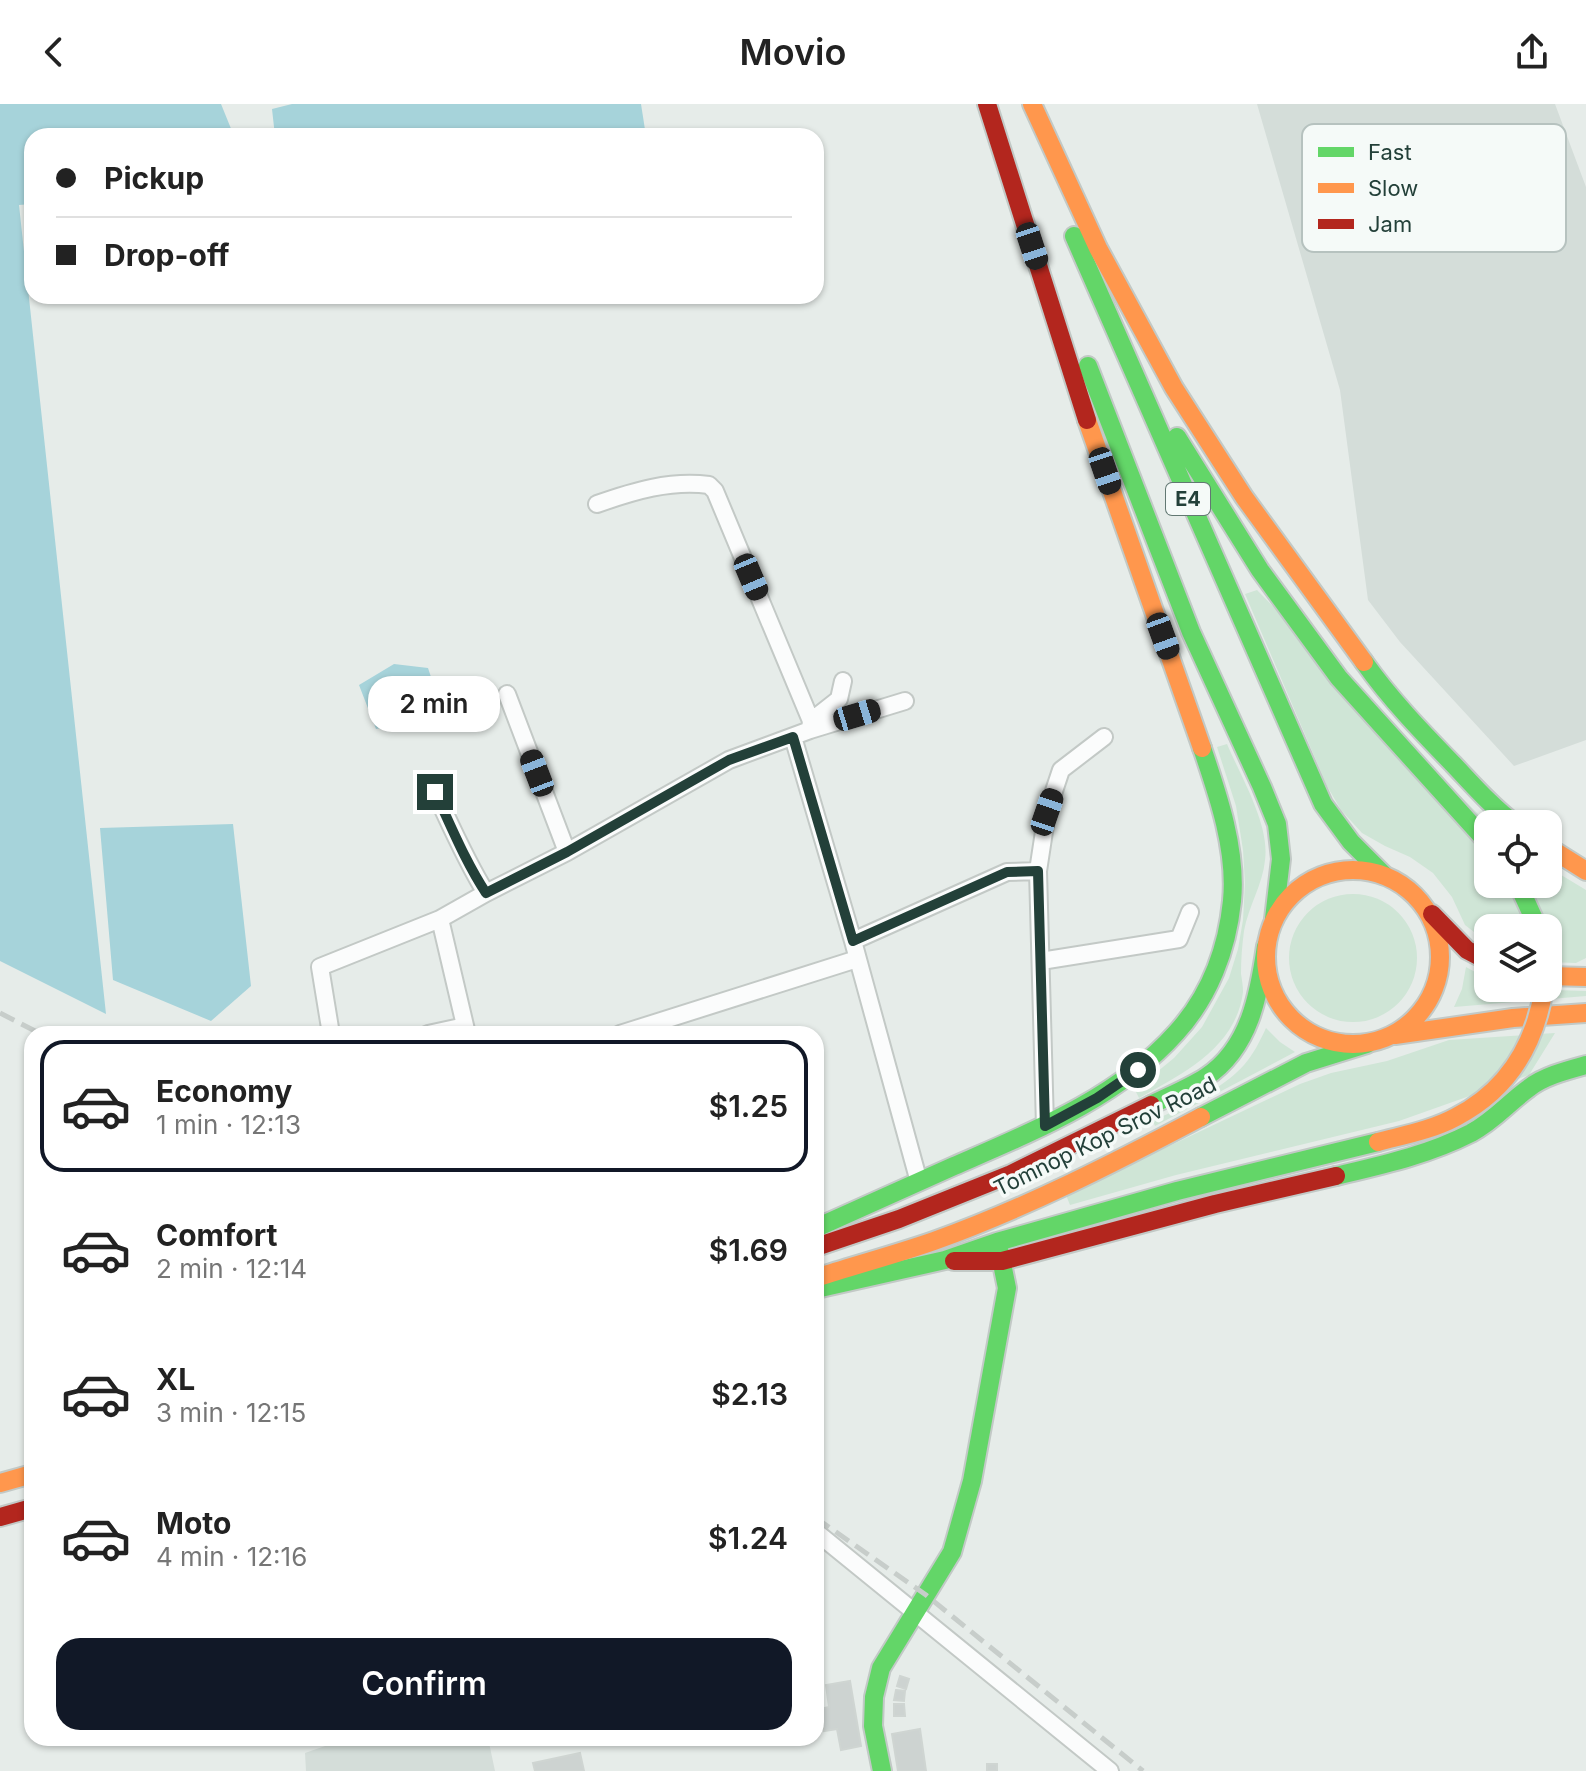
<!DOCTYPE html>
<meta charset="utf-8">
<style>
:root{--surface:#fff;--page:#f2f2f2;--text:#222;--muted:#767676;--line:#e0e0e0;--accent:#111827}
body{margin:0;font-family:Inter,sans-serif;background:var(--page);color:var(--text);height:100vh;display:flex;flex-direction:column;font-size:30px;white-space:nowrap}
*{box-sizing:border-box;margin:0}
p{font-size:26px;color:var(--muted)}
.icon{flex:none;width:44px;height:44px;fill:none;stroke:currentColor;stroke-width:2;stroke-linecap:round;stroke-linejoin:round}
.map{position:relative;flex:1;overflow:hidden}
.sheet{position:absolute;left:24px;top:922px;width:800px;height:720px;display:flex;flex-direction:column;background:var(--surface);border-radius:24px;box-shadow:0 2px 6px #0004}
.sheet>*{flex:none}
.hud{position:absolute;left:24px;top:24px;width:800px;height:176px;border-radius:24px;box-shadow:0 2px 6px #0004;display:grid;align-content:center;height:176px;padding:0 32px;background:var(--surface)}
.fabs{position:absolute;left:1474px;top:706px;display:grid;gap:16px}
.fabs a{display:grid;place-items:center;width:88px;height:88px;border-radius:16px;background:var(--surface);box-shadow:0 2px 6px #0004;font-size:40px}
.end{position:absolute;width:36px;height:36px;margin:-18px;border:10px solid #234039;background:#fff;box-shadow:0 0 0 4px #fff}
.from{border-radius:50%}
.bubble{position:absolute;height:56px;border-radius:24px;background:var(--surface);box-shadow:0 2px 6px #0004;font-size:26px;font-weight:600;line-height:56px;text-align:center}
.car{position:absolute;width:24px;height:48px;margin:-24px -12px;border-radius:10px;box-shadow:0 0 6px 2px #0007;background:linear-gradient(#222 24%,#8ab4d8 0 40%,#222 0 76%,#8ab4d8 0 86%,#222 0)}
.hud b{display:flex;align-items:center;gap:28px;height:76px;font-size:30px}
.hud b+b{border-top:2px solid var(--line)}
.hud i{width:20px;height:20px;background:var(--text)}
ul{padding:14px 0 0;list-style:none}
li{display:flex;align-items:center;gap:24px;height:132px;margin:0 16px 12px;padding:0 16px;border:4px solid transparent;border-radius:24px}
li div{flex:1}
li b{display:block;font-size:30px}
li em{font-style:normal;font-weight:600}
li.on{border-color:var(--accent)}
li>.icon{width:72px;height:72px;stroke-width:1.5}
.action{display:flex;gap:16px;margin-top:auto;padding:16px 32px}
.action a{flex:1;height:92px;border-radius:24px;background:var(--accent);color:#fff;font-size:32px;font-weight:600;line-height:92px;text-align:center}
header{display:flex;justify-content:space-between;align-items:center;height:104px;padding:0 32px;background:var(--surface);font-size:36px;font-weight:600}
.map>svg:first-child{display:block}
.built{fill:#d4ddd9}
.green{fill:#cfe5d6}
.water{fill:#a6d3da}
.building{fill:#cdd3d1;stroke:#cfd5d2;stroke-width:2}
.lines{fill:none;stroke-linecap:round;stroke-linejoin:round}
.street-casing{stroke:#c3c9c6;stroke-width:20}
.fast-casing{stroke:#c2c9c6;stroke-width:22}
.slow-casing{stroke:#c2c9c6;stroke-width:22}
.jam-casing{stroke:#c2c9c6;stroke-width:22}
.street{stroke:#fbfcfc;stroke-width:16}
.fast{stroke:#63d668;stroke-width:18}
.slow{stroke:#ff974d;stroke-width:18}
.jam{stroke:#b3261e;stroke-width:18}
.rail{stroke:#c7cdca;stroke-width:5;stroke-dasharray:16 8;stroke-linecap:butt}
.slow-bridge-casing{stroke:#c2cac8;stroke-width:22;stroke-linecap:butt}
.slow-bridge{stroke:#ff974d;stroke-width:18}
.route{stroke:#234039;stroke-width:10}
.labels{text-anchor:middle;stroke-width:7;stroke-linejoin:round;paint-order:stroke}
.shield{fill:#f5faf8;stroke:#627872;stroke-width:2}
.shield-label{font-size:20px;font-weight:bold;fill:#234039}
.street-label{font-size:22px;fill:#234039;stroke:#f5faf8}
.key{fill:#f5faf8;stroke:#b6c2bf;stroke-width:2}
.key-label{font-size:22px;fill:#234039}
</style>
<header><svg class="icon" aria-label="back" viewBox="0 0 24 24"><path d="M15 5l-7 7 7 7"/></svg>Movio<svg class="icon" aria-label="share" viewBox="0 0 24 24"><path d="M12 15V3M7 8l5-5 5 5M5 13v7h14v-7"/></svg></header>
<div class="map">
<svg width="1586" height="1667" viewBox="0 0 1586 1667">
<rect width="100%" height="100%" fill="#e6ece9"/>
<path class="built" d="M1257,0H1555L1586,83V636L1514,662L1400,538L1368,496L1340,286Z
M348,1634H488L495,1667H306L305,1649Z"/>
<path class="green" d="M1257,486L1488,720V780H1548V763L1586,786V854L1576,859L1548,858V824H1488V839L1465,821L1452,793L1433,769L1410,753L1385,742L1362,729L1341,706L1327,682L1245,490Z
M1227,640C1241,673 1270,721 1265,756C1263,780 1248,803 1244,827C1242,842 1241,855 1241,870C1242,876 1243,882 1243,888C1236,944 1182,970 1139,994L1135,986L1174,954L1202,923L1229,874L1238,845L1243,816L1245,779L1243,746L1236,702L1217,643Z
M1289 854a64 64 0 1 1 128 0a64 64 0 1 1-128 0Z
M1466,863L1488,875V884L1586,887V892L1454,903L1462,885Z
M1266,924L1280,938L1295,948L1155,1022L1153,1017C1182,1003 1222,986 1244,961C1253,951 1260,937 1266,924Z
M1555,929L1529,971L1399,1017L1176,1071L1070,1101L1066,1091L1300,980L1331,969L1387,957L1449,936Z"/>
<path class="water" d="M0,0H221L234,32H32V100L19,101L106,910L0,857Z
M292,0H641L646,32H275L272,5Z
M394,560L428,564L444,612L376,625L359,581Z
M233,720L251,882L211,917L113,876L100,724Z"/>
<path class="building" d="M900,1572L909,1575L906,1585L897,1582Z
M850,1577L861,1642L841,1646L837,1625L824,1627L820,1605L829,1603L826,1581Z
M896,1586L905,1587L904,1597L894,1596Z
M894,1600H904L905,1612H894Z
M920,1625L926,1667H898L892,1630Z
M580,1649L584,1667H535L533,1659Z
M987,1660H997V1667H987Z"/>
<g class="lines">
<g class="street-casing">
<path id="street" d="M597,400C634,387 670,376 709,381L715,387L811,617L810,626
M507,590L567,748
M811,617L839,595L843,577
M793,633L853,837L919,1078
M435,688C451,722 466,757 486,789
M440,815L467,930
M853,837L1007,768L1038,767
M1041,857L1179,835L1190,808
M330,924L320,863L440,815L486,789L567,748L729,656L810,626L905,597
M428,930L465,922
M620,930L857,855
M1045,1022L1038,767L1047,708L1061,666L1104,633
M816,1428L1110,1667"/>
</g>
<g class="fast-casing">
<path id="fast" d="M1074,132L1323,700L1351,738L1384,771
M1088,262L1191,528L1262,683L1277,720L1281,755L1274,815
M1177,333L1260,466L1339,574L1488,739
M1364,558C1390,595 1422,628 1453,660C1473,681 1492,703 1515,720
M1518,780L1538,824
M1151,1001C1169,992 1189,984 1206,973C1250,944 1259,890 1266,842
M1201,1013L1306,959L1367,940
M1336,1072C1382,1061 1428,1051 1471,1029C1495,1016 1508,999 1529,984C1544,972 1568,966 1586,961
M816,1124C862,1103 908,1083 954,1062C1032,1028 1118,994 1176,929C1209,893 1227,846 1232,797C1237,746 1218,691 1202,644
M816,1185L945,1156L997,1138L1177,1087L1378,1038
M882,1667L873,1622L874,1593L881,1564L952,1448L972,1377L1007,1184L999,1145"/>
</g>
<g class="slow-casing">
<path id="slow" d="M1032,0L1098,144L1174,284L1244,393L1364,558
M1087,316L1202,644
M1548,743L1586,767
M1266 853a87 87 0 1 1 174 0a87 87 0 1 1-174 0Z
M1548,872L1586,873
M1395,931L1513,914L1586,909
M822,1172C859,1160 897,1150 934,1137C1026,1104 1114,1059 1201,1013
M0,1379L32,1370"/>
</g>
<g class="jam-casing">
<path id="jam" d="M987,0L1087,316
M1432,810L1467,846L1488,857
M816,1143L899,1115L1011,1070L1151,1001
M954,1157H1002L1215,1100L1336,1072
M0,1413L32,1404"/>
</g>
<use href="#street" class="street"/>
<use href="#fast" class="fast"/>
<use href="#slow" class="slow"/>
<use href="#jam" class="jam"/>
<path class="rail" d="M0,909L41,930
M816,1414L926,1491L1143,1667"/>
<g class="slow-bridge-casing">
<path id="slow-bridge" d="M1378,1038C1404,1031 1432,1026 1456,1013C1508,986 1535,941 1544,884"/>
</g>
<use href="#slow-bridge" class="slow-bridge"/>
</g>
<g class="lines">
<path class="route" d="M435,688C451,722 465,757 486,789L567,748L729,656L793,633L853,837L1007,768L1038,767L1045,1022L1097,994L1138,966"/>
</g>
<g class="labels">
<rect class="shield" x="1166" y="379" width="44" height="32" rx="6"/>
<g class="shield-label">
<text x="1188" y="402">E4</text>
</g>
<g class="street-label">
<text transform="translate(1105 1032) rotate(-26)" y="8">Tomnop Kop Srov Road</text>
</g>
</g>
<rect x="1302" y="20" width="264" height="128" rx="12" class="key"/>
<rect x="1318" y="43" width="36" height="10" fill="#63d668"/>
<rect x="1318" y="79" width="36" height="10" fill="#ff974d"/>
<rect x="1318" y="115" width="36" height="10" fill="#b3261e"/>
<g class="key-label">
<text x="1368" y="56">Fast</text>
<text x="1368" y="92">Slow</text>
<text x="1368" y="128">Jam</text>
</g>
</svg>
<div class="fabs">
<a><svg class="icon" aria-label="locate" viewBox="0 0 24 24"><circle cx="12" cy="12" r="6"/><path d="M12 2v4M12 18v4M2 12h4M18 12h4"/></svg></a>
<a><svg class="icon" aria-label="layers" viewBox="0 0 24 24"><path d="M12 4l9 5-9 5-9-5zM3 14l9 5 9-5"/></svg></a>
</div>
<i class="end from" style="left:1138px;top:966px"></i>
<i class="end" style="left:435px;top:688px"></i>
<div class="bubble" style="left:368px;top:572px;width:132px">2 min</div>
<i class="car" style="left:1032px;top:142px;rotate:162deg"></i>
<i class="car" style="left:1105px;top:367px;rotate:161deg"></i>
<i class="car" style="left:751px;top:473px;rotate:157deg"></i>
<i class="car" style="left:1163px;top:532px;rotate:160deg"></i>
<i class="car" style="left:857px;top:611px;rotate:73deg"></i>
<i class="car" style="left:537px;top:669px;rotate:339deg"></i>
<i class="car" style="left:1047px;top:708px;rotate:19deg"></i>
<div class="hud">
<b><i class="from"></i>Pickup</b>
<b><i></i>Drop-off</b>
</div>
<section class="sheet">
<ul>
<li class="on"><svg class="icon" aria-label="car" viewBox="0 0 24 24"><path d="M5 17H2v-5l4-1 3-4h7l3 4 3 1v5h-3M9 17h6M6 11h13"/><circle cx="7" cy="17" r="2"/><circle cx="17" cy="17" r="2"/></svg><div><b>Economy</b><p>1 min · 12:13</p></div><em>$1.25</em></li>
<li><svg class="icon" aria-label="car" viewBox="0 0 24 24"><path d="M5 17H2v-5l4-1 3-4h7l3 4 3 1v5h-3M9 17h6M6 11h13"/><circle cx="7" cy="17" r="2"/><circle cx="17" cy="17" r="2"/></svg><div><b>Comfort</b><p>2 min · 12:14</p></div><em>$1.69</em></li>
<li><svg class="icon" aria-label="car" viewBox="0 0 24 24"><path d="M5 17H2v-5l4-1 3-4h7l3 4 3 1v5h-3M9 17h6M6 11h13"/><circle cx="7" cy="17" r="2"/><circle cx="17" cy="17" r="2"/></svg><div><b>XL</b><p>3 min · 12:15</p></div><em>$2.13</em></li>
<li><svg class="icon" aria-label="car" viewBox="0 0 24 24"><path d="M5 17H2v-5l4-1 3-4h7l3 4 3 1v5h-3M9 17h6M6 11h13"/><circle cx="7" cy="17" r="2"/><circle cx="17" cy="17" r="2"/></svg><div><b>Moto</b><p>4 min · 12:16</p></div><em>$1.24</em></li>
</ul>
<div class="action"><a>Confirm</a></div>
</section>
</div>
